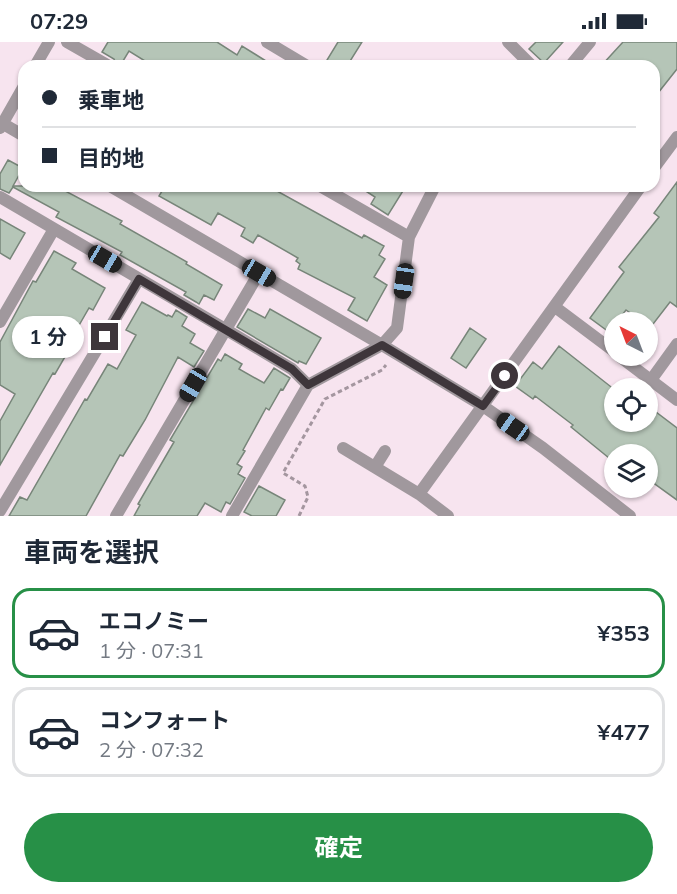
<!DOCTYPE html>
<html lang="ja">
<meta charset="utf-8">
<style>
:root{--surface:#fff;--page:#f6f6f7;--text:#1f2937;--muted:#747a83;--line:#e0e1e3;--accent:#279047}
body{margin:0;font-family:Mulish,"Noto Sans JP",sans-serif;background:var(--page);color:var(--text);height:100vh;display:flex;flex-direction:column;font-size:22px;white-space:nowrap}
*{box-sizing:border-box;margin:0}
p{font-size:20px;color:var(--muted)}
.icon{flex:none;width:33px;height:33px;fill:none;stroke:currentColor;stroke-width:2;stroke-linecap:round;stroke-linejoin:round}
.map{position:relative;height:474px;overflow:hidden}
.sheet{display:flex;flex-direction:column;background:var(--surface);flex:1}
.sheet>*{flex:none}
.guide{position:absolute;left:18px;top:18px;width:642px;height:132px;border-radius:18px;box-shadow:0 2px 4px #0004;display:grid;align-content:center;height:132px;padding:0 24px;background:var(--surface)}
.needle{width:39px;rotate:318deg}
.tools{position:absolute;left:604px;top:270px;display:grid;gap:12px}
.tools a{display:grid;place-items:center;width:54px;height:54px;border-radius:50%;background:var(--surface);box-shadow:0 2px 4px #0004;font-size:30px}
.end{position:absolute;width:27px;height:27px;margin:-14px;border:8px solid #3e363b;background:#fff;box-shadow:0 0 0 3px #fff}
.from{border-radius:50%}
.bubble{position:absolute;height:42px;border-radius:21px;background:var(--surface);box-shadow:0 2px 4px #0004;font-size:20px;font-weight:700;line-height:42px;text-align:center}
.car{position:absolute;width:18px;height:36px;margin:-18px -9px;border-radius:8px;box-shadow:0 0 4px 2px #0007;background:linear-gradient(#222 24%,#8ab4d8 0 40%,#222 0 76%,#8ab4d8 0 86%,#222 0)}
.guide b{display:flex;align-items:center;gap:21px;height:57px;font-size:22px}
.guide b+b{border-top:2px solid var(--line)}
.guide i{width:15px;height:15px;background:var(--text)}
ul{padding:0;list-style:none}
li{display:flex;align-items:center;gap:18px;height:90px;margin:0 12px 9px;padding:0 12px;border:3px solid var(--line);border-radius:18px}
li div{flex:1}
li b{display:block;font-size:22px}
li em{font-style:normal;font-weight:700}
li.on{border-color:var(--accent)}
li>.icon{width:54px;height:54px;stroke-width:1.5}
h2{padding:0 24px;font-size:27px;line-height:72px}
.button{display:flex;gap:12px;margin-top:auto;padding:12px 24px}
.button a{flex:1;height:69px;border-radius:36px;background:var(--accent);color:#fff;font-size:24px;font-weight:700;line-height:69px;text-align:center}
.status{display:flex;justify-content:space-between;align-items:center;height:42px;padding:0 30px;background:var(--surface);direction:ltr}
.status svg{height:16px;fill:currentColor}
.map>svg:first-child{display:block}
.building{fill:#b5c5b7;stroke:#778579;stroke-width:1.5}
.lines{fill:none;stroke-linecap:round;stroke-linejoin:round}
.path{stroke:#a4969f;stroke-width:3;stroke-dasharray:4.5 3;stroke-linecap:butt}
.minor{stroke:#a0989d;stroke-width:12}
.route{stroke:#3e363b;stroke-width:8}
</style>
<div class="status"><b>07:29</b><svg viewBox="0 0 49 12"><path d="M0 12V9h3v3zM5 12V6h3v6zM10 12V3h3v9zM15 12V0h3v12zM26 1h20v11H26zM47 4h2v5h-2z"/></svg></div>
<div class="map">
<svg width="677" height="474" viewBox="0 0 677 474">
<rect width="100%" height="100%" fill="#f7e4ef"/>
<path class="building" d="M108,0H217L237,13L242,4L274,24H153L129,9L120,24H117L114,17L102,10Z
M338,0H362L347,24H336L327,18Z
M536,0H563L544,21L529,7Z
M623,0H677V27L654,56V24H601Z
M8,118L23,126L13,144H56L122,179L120,182L187,220L186,222L222,243L214,258L204,253L199,262L196,260L184,253L186,250L120,213L122,210L56,175L59,170L13,145L9,151L0,147V132Z
M677,140V265L670,260L650,286L648,280H643L626,268L609,290L590,276L624,230L619,225L659,175L654,171Z
M165,144H268L362,196L364,193L384,204L379,213L385,217L374,235L387,243L367,279L348,268L355,256L298,227L300,222L296,219L298,216L258,193L253,201L241,194L245,186L218,171L211,183L159,154Z
M358,144H406L388,173L371,162L375,155Z
M0,177L25,191L10,217L0,211Z
M54,209L76,221L72,227L105,246L93,268L89,266L70,299L73,301L55,332L53,331L0,423V379L15,352L0,343V300L33,239L36,240Z
M142,260L167,274L168,273L172,275L176,268L187,275L182,284L195,292L190,301L204,309L194,325L178,315L145,378L123,414L120,413L86,474H9L20,455L27,458L85,357L87,358L108,322L117,327L136,293L126,288Z
M248,267L265,276L270,267L321,296L306,322L299,319L298,321L237,285Z
M470,286L486,297L466,326L451,316Z
M559,304L615,348V380H648V364L677,386V458L648,437V412H612L609,416L571,385L573,383L535,354L533,357L515,344L533,320L542,327Z
M225,312L242,322L239,327L264,341L274,326L290,336L283,348L281,347L269,368L266,366L243,408L245,409L237,422L242,425L238,432L245,436L230,462L226,460L221,470L205,461L197,474H134L140,463L138,462L174,400L170,398L218,317L221,319Z
M259,444L285,458L276,474H252L244,470Z"/>
<g class="lines">
<path class="path" d="M299,474L308,455L305,444L283,431L325,357L382,328L386,323"/>
<path class="minor" d="M67,0L109,24
M267,0L307,24
M508,0L532,24
M35,24L49,0
M570,24L590,0
M0,80L24,94
M0,86L24,44
M654,126L677,95
M110,144L382,303L483,364L543,406L630,474
M320,144L409,195
M0,155L225,287L292,327L308,343L382,303L397,286L409,195L435,144
M555,265L615,310
M0,280L54,187
M619,314L677,358
M651,338L677,302
M343,406L419,452L448,474
M375,425L385,409
M419,452L641,144
M0,469L139,237
M116,474L259,231
M232,474L308,343"/>
</g>
<g class="lines">
<path class="route" d="M105,295L139,237L292,327L308,343L382,303L483,364L505,334"/>
</g>
</svg>
<div class="tools">
<a><svg class="needle" viewBox="-14 -14 28 28"><path d="M0-13l5 13h-10z" fill="#e53935"/><path d="M0 13l5-13h-10z" fill="#747a83"/></svg></a>
<a><svg class="icon" aria-label="locate" viewBox="0 0 24 24"><circle cx="12" cy="12" r="6"/><path d="M12 2v4M12 18v4M2 12h4M18 12h4"/></svg></a>
<a><svg class="icon" aria-label="layers" viewBox="0 0 24 24"><path d="M12 4l9 5-9 5-9-5zM3 14l9 5 9-5"/></svg></a>
</div>
<i class="end from" style="left:505px;top:334px"></i>
<i class="end" style="left:105px;top:295px"></i>
<div class="bubble" style="left:12px;top:274px;width:72px">1 分</div>
<i class="car" style="left:105px;top:217px;rotate:120deg"></i>
<i class="car" style="left:259px;top:231px;rotate:120deg"></i>
<i class="car" style="left:404px;top:239px;rotate:188deg"></i>
<i class="car" style="left:193px;top:343px;rotate:210deg"></i>
<i class="car" style="left:513px;top:385px;rotate:305deg"></i>
<div class="guide">
<b><i class="from"></i>乗車地</b>
<b><i></i>目的地</b>
</div>
</div>
<section class="sheet">
<h2>車両を選択</h2>
<ul>
<li class="on"><svg class="icon" aria-label="car" viewBox="0 0 24 24"><path d="M5 17H2v-5l4-1 3-4h7l3 4 3 1v5h-3M9 17h6M6 11h13"/><circle cx="7" cy="17" r="2"/><circle cx="17" cy="17" r="2"/></svg><div><b>エコノミー</b><p>1 分 · 07:31</p></div><em>¥353</em></li>
<li><svg class="icon" aria-label="car" viewBox="0 0 24 24"><path d="M5 17H2v-5l4-1 3-4h7l3 4 3 1v5h-3M9 17h6M6 11h13"/><circle cx="7" cy="17" r="2"/><circle cx="17" cy="17" r="2"/></svg><div><b>コンフォート</b><p>2 分 · 07:32</p></div><em>¥477</em></li>
</ul>
<div class="button"><a>確定</a></div>
</section>
